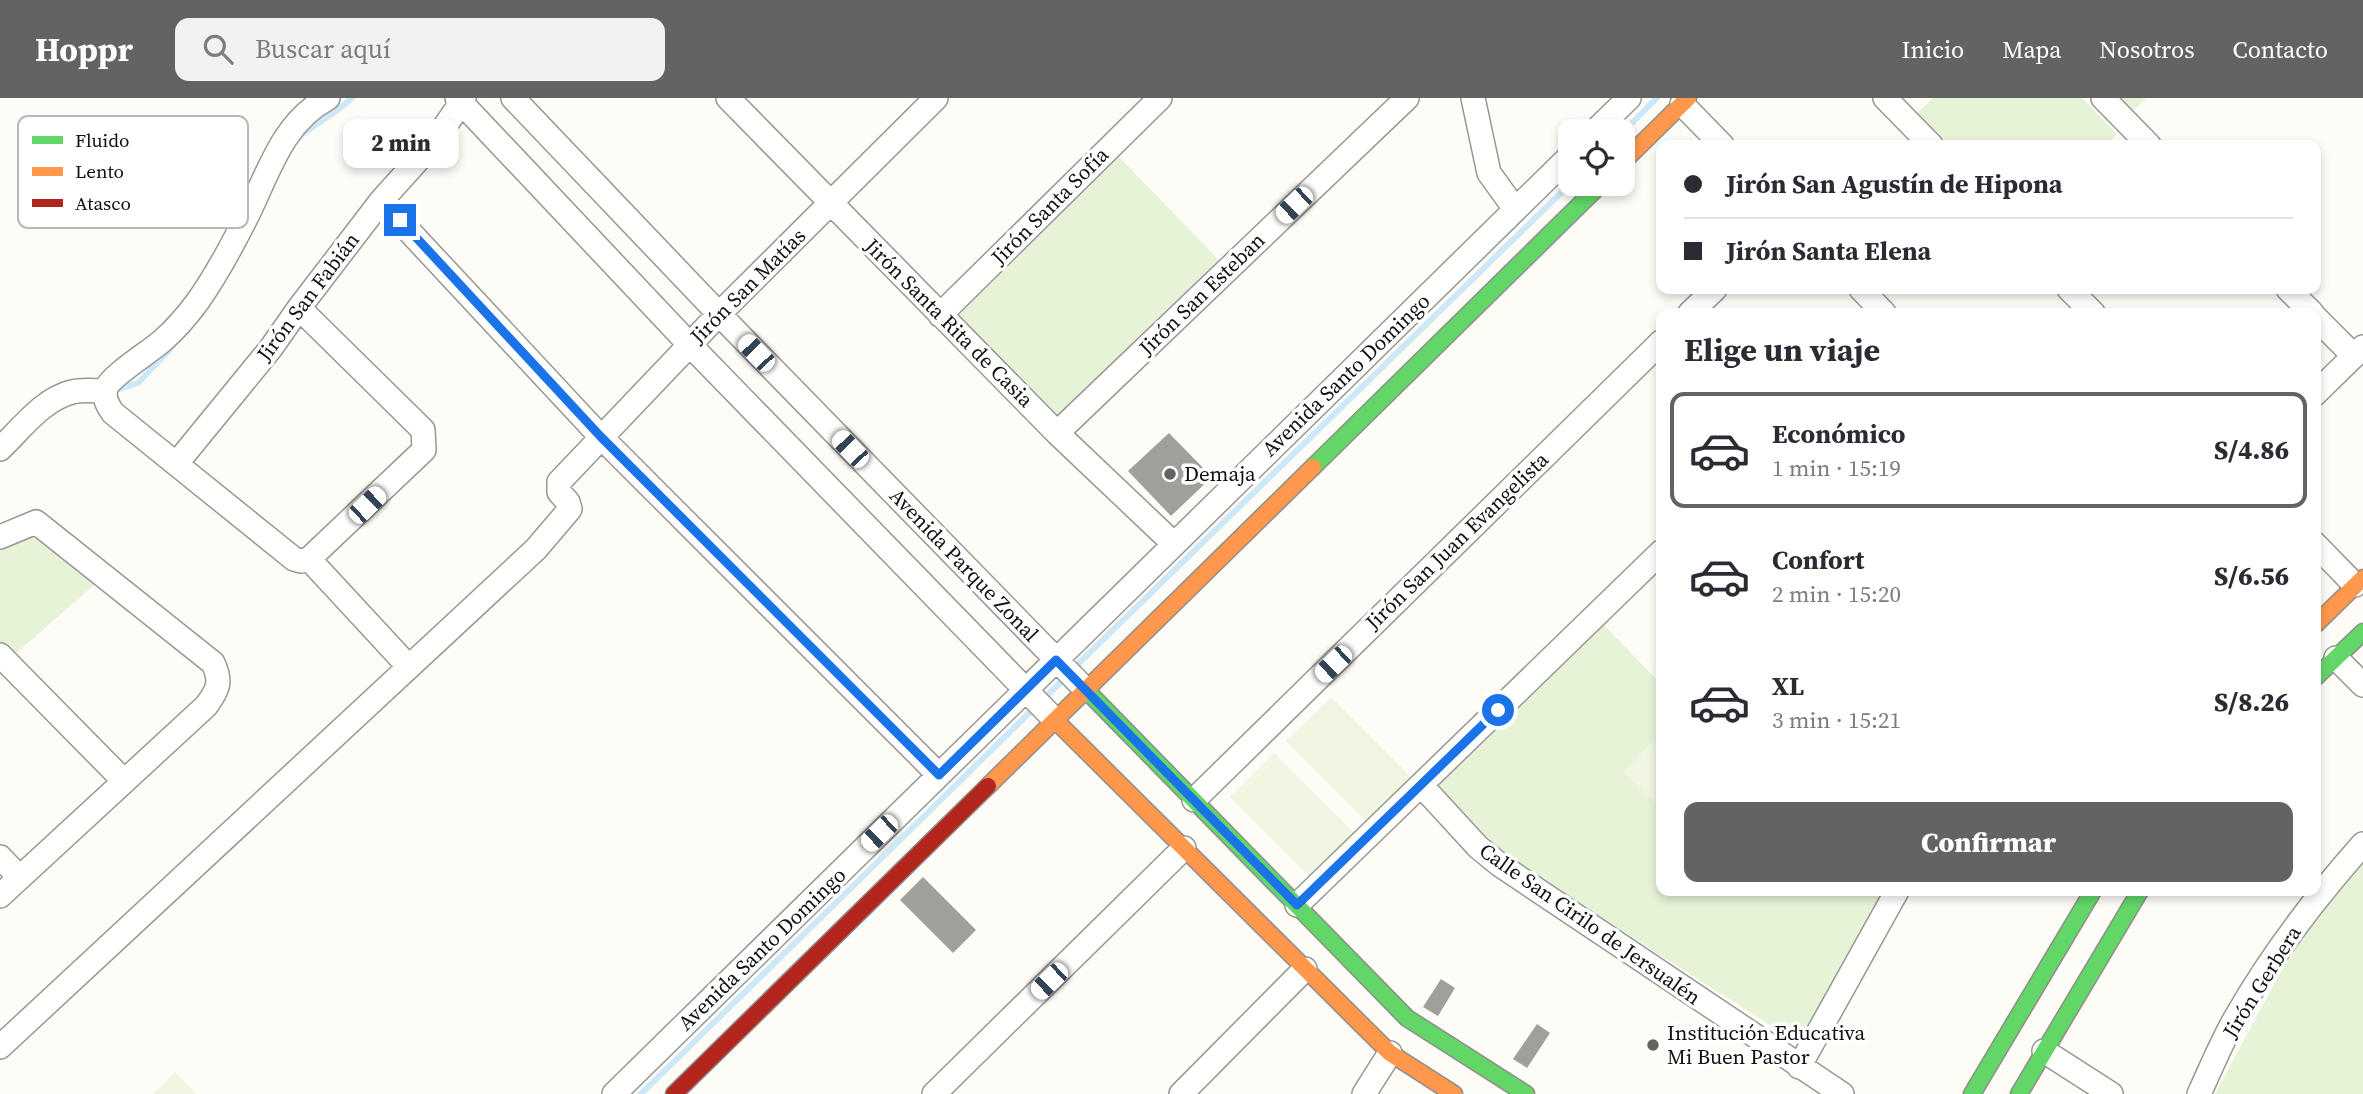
<!DOCTYPE html>
<html lang="es">
<meta charset="utf-8">
<style>
:root{--surface:#fff;--page:#f2f2f3;--text:#2b2b33;--muted:#7c7c81;--line:#e1e1e2;--accent:#646362}
body{margin:0;font-family:"Source Serif 4",serif;background:var(--page);color:var(--text);height:100vh;display:flex;flex-direction:column;font-size:26px;white-space:nowrap}
*{box-sizing:border-box;margin:0}
p{font-size:23px;color:var(--muted)}
.icon{flex:none;width:38px;height:38px;fill:none;stroke:currentColor;stroke-width:2;stroke-linecap:round;stroke-linejoin:round}
.map{position:relative;flex:1;overflow:hidden}
.sheet{position:absolute;left:1656px;top:210px;width:665px;height:588px;display:flex;flex-direction:column;background:var(--surface);border-radius:14px;box-shadow:0 4px 10px #0003}
.sheet>*{flex:none}
.banner{position:absolute;left:1656px;top:42px;width:665px;height:154px;border-radius:14px;box-shadow:0 4px 10px #0003;display:grid;align-content:center;height:154px;padding:0 28px;background:var(--surface)}
.tools{position:absolute;left:1558px;top:21px;display:grid;gap:14px}
.tools a{display:grid;place-items:center;width:77px;height:77px;border-radius:14px;background:var(--surface);box-shadow:0 4px 10px #0003;font-size:35px}
.end{position:absolute;width:32px;height:32px;margin:-16px;border:9px solid #1a73e8;background:#fff;box-shadow:0 0 0 4px #fff}
.from{border-radius:50%}
.bubble{position:absolute;height:49px;border-radius:14px;background:var(--surface);box-shadow:0 4px 10px #0003;font-size:23px;font-weight:800;line-height:49px;text-align:center}
.car{position:absolute;width:21px;height:42px;margin:-21px -10px;border-radius:9px;box-shadow:0 0 5px 2px #0007;background:linear-gradient(#fff 24%,#345 0 40%,#fff 0 76%,#345 0 86%,#fff 0)}
.banner b{display:flex;align-items:center;gap:24px;height:66px;font-size:26px}
.banner b+b{border-top:2px solid var(--line)}
.banner i{width:18px;height:18px;background:var(--text)}
ul{padding:0;list-style:none}
li{display:flex;align-items:center;gap:21px;height:116px;margin:0 14px 10px;padding:0 14px;border:4px solid transparent;border-radius:14px}
li div{flex:1}
li b{display:block;font-size:26px}
li em{font-style:normal;font-weight:800}
li.active{border-color:var(--accent)}
li>.icon{width:63px;height:63px;stroke-width:1.5}
h2{padding:0 28px;font-size:32px;line-height:84px}
.action{display:flex;gap:14px;margin-top:auto;padding:14px 28px}
.action a{flex:1;height:80px;border-radius:14px;background:var(--accent);color:#fff;font-size:28px;font-weight:800;line-height:80px;text-align:center}
header{display:flex;align-items:center;gap:42px;box-sizing:border-box;height:98px;padding:0 35px;background:var(--accent);color:#fff}
header strong{font-size:33px}
nav{display:flex;gap:38px;margin-inline-start:auto;font-size:24px}
.search{width:490px;height:63px;background:var(--page);display:flex;align-items:center;gap:18px;box-sizing:border-box;padding:0 24px;border-radius:14px;color:var(--muted);font-size:26px}
.map>svg:first-child{display:block}
.green{fill:#e7f3d7}
.pitch{fill:#f0f6e1}
.lines{fill:none;stroke-linecap:round;stroke-linejoin:round}
.stream{stroke:#cde8f7;stroke-width:6}
.building{fill:#a19f9c}
.street-casing{stroke:#979795;stroke-width:26}
.fast-casing{stroke:#8e8d8b;stroke-width:19}
.slow-casing{stroke:#8e8d8b;stroke-width:19}
.jam-casing{stroke:#8e8d8b;stroke-width:19}
.street{stroke:#fffffe;stroke-width:23}
.fast{stroke:#63d668;stroke-width:16}
.slow{stroke:#ff974d;stroke-width:16}
.jam{stroke:#b3261e;stroke-width:16}
.route{stroke:#1a73e8;stroke-width:9}
.poi-dot{fill:#646362;stroke:#fff;stroke-width:2.5}
.labels{text-anchor:middle;stroke-width:7;stroke-linejoin:round;paint-order:stroke}
.street-label{font-size:21px;fill:#111;stroke:#fff}
.poi-label{font-size:21px;fill:#111;stroke:#fff;text-anchor:start}
.key{fill:#fff;stroke:#b8b8b8;stroke-width:2}
.key-label{font-size:19px;fill:#111}
</style>
<header>
<strong>Hoppr</strong>
<div class="search"><svg class="icon" aria-label="search" viewBox="0 0 24 24"><circle cx="10" cy="10" r="6"/><path d="M15 15l6 6"/></svg>Buscar aquí</div>
<nav><a>Inicio</a><a>Mapa</a><a>Nosotros</a><a>Contacto</a></nav>
</header>
<div class="map">
<svg width="2363" height="996" viewBox="0 0 2363 996">
<rect width="100%" height="100%" fill="#fdfcf7"/>
<path class="green" d="M1933,0H2082L2117,36L2106,47H1947L1917,15Z
M2119,0H2146L2132,14Z
M1116,56L1219,162L1055,320L952,214Z
M36,436L94,487L13,558L0,544V448Z
M1603,526L1661,586V793H1885L1798,945L1530,774L1494,747L1437,688Z
M2363,759V996H2215L2306,827Z"/>
<path class="pitch" d="M1331,599L1411,679L1366,723L1286,643Z
M1654,642L1661,648V710L1623,674Z
M1274,655L1355,735L1310,779L1230,699Z
M175,974L196,996H153Z"/>
<g class="lines">
<path class="stream" d="M1622,35L1657,0
M298,40C315,25 336,16 352,0
M113,293L138,285L173,248
M1073,571L1570,86
M641,996L1066,579"/>
</g>
<path class="building" d="M1169,335L1212,379L1171,418L1128,373Z
M923,779L976,832L953,855L900,802Z
M1441,881L1455,890L1438,918L1423,909Z
M1537,926L1550,935L1527,970L1513,961Z"/>
<g class="lines">
<g class="street-casing">
<path id="street" d="M457,0L690,247L1055,622
M513,0L719,216L1086,592
M728,0L1057,335L1174,446
M1473,0L1489,75L1515,111
M1885,0L1931,47
M2103,0L2149,47
M1682,6L1722,47
M1595,33L1629,0
M381,103L601,339L939,677
M1861,191L1884,215
M2069,191L2093,215
M2288,191L2312,215
M299,210L423,332L424,352L309,461L301,463L294,461L113,315C108,308 103,300 106,291C109,279 151,253 162,243C176,231 187,218 198,203C217,176 233,146 248,116C269,73 283,24 328,0
M1690,215L1715,191
M940,217L1160,0
M2315,219L2354,258
M2315,296L2363,249
M1057,335L1407,0
M0,351C21,331 43,301 72,294C83,291 95,293 105,293
M177,365L271,250L299,210L381,103L435,43L464,0
M0,439L36,424L213,565C222,584 218,592 206,608L0,798
M2315,446L2355,487
M309,461L409,569
M0,557L124,683
M2336,560L2363,587
M1421,687L1478,749L1500,767L1842,996
M1194,702L1661,244
M0,759L19,779
M1297,807L1661,454
M0,949L536,451L570,411L568,404L559,394V384L719,216L936,0
M2044,953L2111,996
M1799,969L1897,793
M614,996L1570,58
M934,996L1184,750
M1181,996L1305,871
M1364,996L1390,955
M2199,996C2211,970 2222,943 2236,919C2272,856 2315,800 2363,746"/>
</g>
<g class="fast-casing">
<path id="fast" d="M1313,369L1601,86
M2315,580L2363,534
M1086,592L1407,920L1526,996
M1972,996L2093,793
M2019,996L2140,793"/>
</g>
<g class="slow-casing">
<path id="slow" d="M1622,65L1688,0
M2315,527L2363,480
M1055,622L1390,955L1454,996
M988,688L1313,369"/>
</g>
<g class="jam-casing">
<path id="jam" d="M674,996L988,688"/>
</g>
<use href="#street" class="street"/>
<use href="#fast" class="fast"/>
<use href="#slow" class="slow"/>
<use href="#jam" class="jam"/>
</g>
<g class="lines">
<path class="route" d="M400,122L601,339L939,677L1056,562L1297,807L1498,612"/>
</g>
<g class="poi-dot">
<circle cx="1170" cy="376" r="7"/>
<circle cx="1653" cy="947" r="7"/>
</g>
<g class="labels">
<g class="street-label">
<text transform="translate(1050 108) rotate(-45)" y="7">Jirón Santa Sofía</text>
<text transform="translate(748 188) rotate(-45)" y="7">Jirón San Matías</text>
<text transform="translate(1202 196) rotate(-44)" y="7">Jirón San Esteban</text>
<text transform="translate(308 199) rotate(-53)" y="7">Jirón San Fabián</text>
<text transform="translate(949 225) rotate(45)" y="7">Jirón Santa Rita de Casia</text>
<text transform="translate(1346 277) rotate(-44)" y="7">Avenida Santo Domingo</text>
<text transform="translate(1457 443) rotate(-44)" y="7">Jirón San Juan Evangelista</text>
<text transform="translate(964 467) rotate(46)" y="7">Avenida Parque Zonal</text>
<text transform="translate(1590 826) rotate(35)" y="7">Calle San Cirilo de Jersualén</text>
<text transform="translate(762 851) rotate(-44)" y="7">Avenida Santo Domingo</text>
<text transform="translate(2262 884) rotate(-58)" y="7">Jirón Gerbera</text>
</g>
<g class="poi-label">
<text x="1184" y="383">Demaja</text>
<text x="1667" y="942">Institución Educativa<tspan x="1667" dy="24">Mi Buen Pastor</tspan></text>
</g>
</g>
<rect x="18" y="18" width="230" height="112" rx="10" class="key"/>
<rect x="32" y="38" width="31" height="8" fill="#63d668"/>
<rect x="32" y="69" width="31" height="9" fill="#ff974d"/>
<rect x="32" y="101" width="31" height="8" fill="#b3261e"/>
<g class="key-label">
<text x="75" y="49">Fluido</text>
<text x="75" y="80">Lento</text>
<text x="75" y="112">Atasco</text>
</g>
</svg>
<div class="tools">
<a><svg class="icon" aria-label="locate" viewBox="0 0 24 24"><circle cx="12" cy="12" r="6"/><path d="M12 2v4M12 18v4M2 12h4M18 12h4"/></svg></a>
</div>
<i class="end from" style="left:1498px;top:612px"></i>
<i class="end" style="left:400px;top:122px"></i>
<div class="bubble" style="left:343px;top:21px;width:116px">2 min</div>
<i class="car" style="left:1294px;top:107px;rotate:226deg"></i>
<i class="car" style="left:756px;top:255px;rotate:316deg"></i>
<i class="car" style="left:850px;top:351px;rotate:316deg"></i>
<i class="car" style="left:367px;top:407px;rotate:46deg"></i>
<i class="car" style="left:1333px;top:566px;rotate:226deg"></i>
<i class="car" style="left:879px;top:735px;rotate:226deg"></i>
<i class="car" style="left:1049px;top:883px;rotate:226deg"></i>
<div class="banner">
<b><i class="from"></i>Jirón San Agustín de Hipona</b>
<b><i></i>Jirón Santa Elena</b>
</div>
<section class="sheet">
<h2>Elige un viaje</h2>
<ul>
<li class="active"><svg class="icon" aria-label="car" viewBox="0 0 24 24"><path d="M5 17H2v-5l4-1 3-4h7l3 4 3 1v5h-3M9 17h6M6 11h13"/><circle cx="7" cy="17" r="2"/><circle cx="17" cy="17" r="2"/></svg><div><b>Económico</b><p>1 min · 15:19</p></div><em>S/4.86</em></li>
<li><svg class="icon" aria-label="car" viewBox="0 0 24 24"><path d="M5 17H2v-5l4-1 3-4h7l3 4 3 1v5h-3M9 17h6M6 11h13"/><circle cx="7" cy="17" r="2"/><circle cx="17" cy="17" r="2"/></svg><div><b>Confort</b><p>2 min · 15:20</p></div><em>S/6.56</em></li>
<li><svg class="icon" aria-label="car" viewBox="0 0 24 24"><path d="M5 17H2v-5l4-1 3-4h7l3 4 3 1v5h-3M9 17h6M6 11h13"/><circle cx="7" cy="17" r="2"/><circle cx="17" cy="17" r="2"/></svg><div><b>XL</b><p>3 min · 15:21</p></div><em>S/8.26</em></li>
</ul>
<div class="action"><a>Confirmar</a></div>
</section>
</div>
